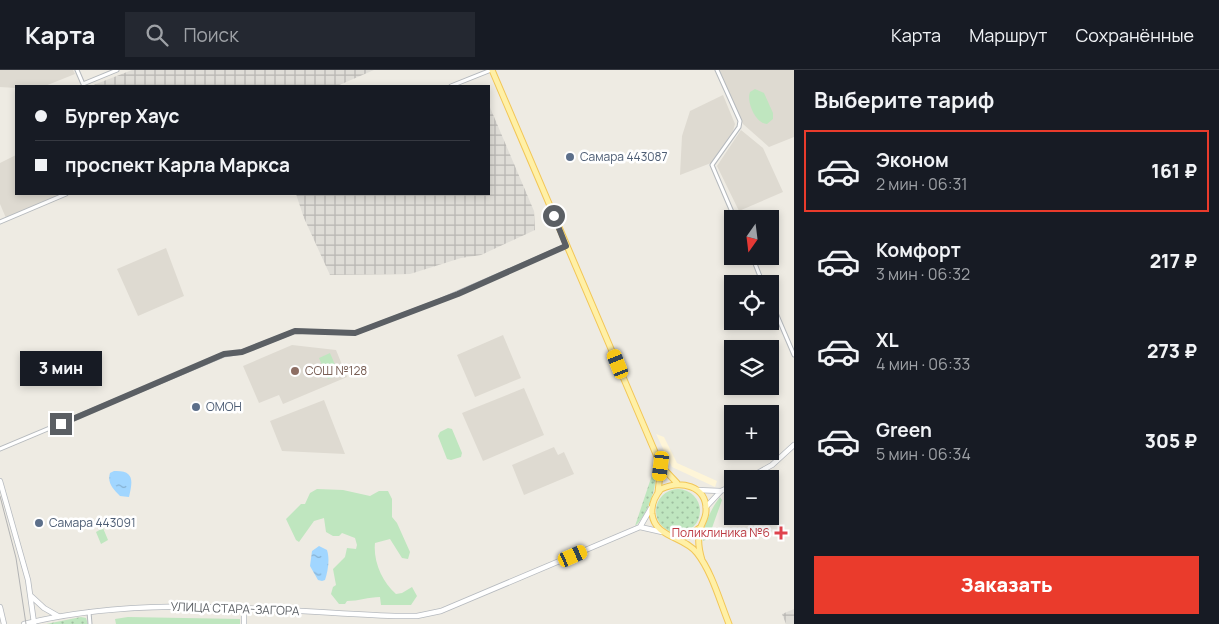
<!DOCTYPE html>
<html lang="ru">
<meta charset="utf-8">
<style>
:root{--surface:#171b24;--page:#242831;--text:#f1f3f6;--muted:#9ea1a6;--line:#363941;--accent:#ea3b2c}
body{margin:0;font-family:Manrope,sans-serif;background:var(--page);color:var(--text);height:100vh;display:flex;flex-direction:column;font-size:19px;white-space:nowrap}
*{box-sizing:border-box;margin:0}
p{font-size:16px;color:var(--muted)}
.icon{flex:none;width:28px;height:28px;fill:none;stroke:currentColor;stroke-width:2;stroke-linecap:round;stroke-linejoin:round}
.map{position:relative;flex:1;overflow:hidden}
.panel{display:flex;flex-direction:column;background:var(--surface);width:425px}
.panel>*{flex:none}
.guide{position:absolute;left:15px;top:15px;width:475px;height:110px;border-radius:0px;box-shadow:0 2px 8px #0003;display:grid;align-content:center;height:110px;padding:0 20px;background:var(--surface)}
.needle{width:32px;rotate:194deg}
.controls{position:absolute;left:724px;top:140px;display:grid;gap:10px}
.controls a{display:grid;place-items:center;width:55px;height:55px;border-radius:0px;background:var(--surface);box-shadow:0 2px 8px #0003;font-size:25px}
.end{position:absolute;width:22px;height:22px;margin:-11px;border:6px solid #5b5f64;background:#fff;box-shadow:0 0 0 2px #fff}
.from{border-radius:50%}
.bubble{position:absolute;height:35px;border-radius:0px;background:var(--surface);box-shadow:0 2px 8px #0003;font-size:16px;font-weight:800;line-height:35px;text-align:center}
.car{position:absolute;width:15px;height:30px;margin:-15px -8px;border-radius:6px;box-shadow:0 0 4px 1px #0007;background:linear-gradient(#f5c518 24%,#345 0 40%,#f5c518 0 76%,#345 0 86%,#f5c518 0)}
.guide b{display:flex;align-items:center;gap:18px;height:48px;font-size:19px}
.guide b+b{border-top:1px solid var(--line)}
.guide i{width:12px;height:12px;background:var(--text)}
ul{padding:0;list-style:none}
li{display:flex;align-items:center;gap:15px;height:82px;margin:0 10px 8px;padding:0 10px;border:2px solid transparent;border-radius:0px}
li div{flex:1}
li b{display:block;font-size:19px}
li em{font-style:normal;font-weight:800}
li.current{border-color:var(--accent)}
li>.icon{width:45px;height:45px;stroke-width:1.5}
h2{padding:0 20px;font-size:22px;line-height:60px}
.cta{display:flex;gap:10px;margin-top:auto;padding:10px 20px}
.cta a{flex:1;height:58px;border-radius:0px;background:var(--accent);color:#fff;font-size:20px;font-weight:800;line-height:58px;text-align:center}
header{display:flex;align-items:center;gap:30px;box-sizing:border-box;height:70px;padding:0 25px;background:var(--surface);border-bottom:1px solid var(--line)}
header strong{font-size:24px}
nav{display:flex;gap:28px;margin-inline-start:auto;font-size:18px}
.search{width:350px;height:45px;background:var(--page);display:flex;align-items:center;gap:12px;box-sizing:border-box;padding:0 18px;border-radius:0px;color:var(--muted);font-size:19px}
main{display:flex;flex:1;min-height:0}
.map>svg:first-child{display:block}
.commercial{fill:#fef5d8}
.industrial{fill:url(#industrial-grid)}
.education{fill:#dedad1}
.grass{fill:url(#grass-dots)}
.green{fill:#bfe6bf}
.water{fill:url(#water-ripples)}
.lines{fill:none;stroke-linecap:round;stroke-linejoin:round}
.street-casing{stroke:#b5b9bd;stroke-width:5}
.secondary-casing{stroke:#b6babf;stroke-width:6}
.primary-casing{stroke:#f2c657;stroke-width:7}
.street{stroke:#fff;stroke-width:3}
.secondary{stroke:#fff;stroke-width:4.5}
.primary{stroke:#fff0a6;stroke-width:5}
.tram{stroke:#b2b3b4;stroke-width:1}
.route{stroke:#5b5f64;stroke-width:6}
.service-dot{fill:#5c6f8a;stroke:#fff;stroke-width:2}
.education-dot{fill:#8d6e63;stroke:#fff;stroke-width:2}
.health-dot{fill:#e0444e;stroke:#fff;stroke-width:2}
.labels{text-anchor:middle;stroke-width:5;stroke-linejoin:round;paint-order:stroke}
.service-label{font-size:12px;fill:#4e5e75;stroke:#fff;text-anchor:start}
.education-label{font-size:12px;fill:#785e54;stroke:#fff;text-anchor:start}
.health-label{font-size:12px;fill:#be3a42;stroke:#fff;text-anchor:end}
.street-label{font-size:12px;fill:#5b5f64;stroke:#fff}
</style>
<header>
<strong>Карта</strong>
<div class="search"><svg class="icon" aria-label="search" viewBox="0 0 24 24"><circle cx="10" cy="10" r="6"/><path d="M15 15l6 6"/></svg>Поиск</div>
<nav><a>Карта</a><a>Маршрут</a><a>Сохранённые</a></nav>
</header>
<main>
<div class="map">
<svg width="794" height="554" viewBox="0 0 794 554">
<defs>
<pattern id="industrial-grid" width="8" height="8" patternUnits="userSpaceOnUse" patternTransform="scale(1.25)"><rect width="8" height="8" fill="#dfddd7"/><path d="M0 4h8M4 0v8" fill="none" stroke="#b8b6b2"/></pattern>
<pattern id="grass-dots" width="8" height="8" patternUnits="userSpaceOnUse" patternTransform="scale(1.25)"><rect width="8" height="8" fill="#bfe6bf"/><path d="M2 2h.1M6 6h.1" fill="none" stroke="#9ebe9f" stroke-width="1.8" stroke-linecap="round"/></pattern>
<pattern id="water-ripples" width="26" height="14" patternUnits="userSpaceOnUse" patternTransform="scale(1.25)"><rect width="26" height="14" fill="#a1d6ff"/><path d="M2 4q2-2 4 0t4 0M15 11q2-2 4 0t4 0" fill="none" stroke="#86b1d2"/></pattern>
</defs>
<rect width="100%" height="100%" fill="#eeebe3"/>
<path class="commercial" d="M656,364L664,367L677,393L717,411L715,417L672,397Z"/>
<path class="industrial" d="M132,0H374L337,16H91Z
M489,35L534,141L535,160L481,185L461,188L410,204L330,205L304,148L296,124H489Z
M794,539V554H786L782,544Z"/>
<path class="education" d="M0,0H73L75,4L45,16L16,18L0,17Z
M719,0H794V67L769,77L743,54Z
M723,25L735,54L733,61L711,93L680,105L682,66L690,41Z
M741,60L763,78L783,122L739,141L717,96Z
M16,85V124H63L6,148L0,134V93Z
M166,178L184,226L138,246L117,199Z
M503,265L521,308L475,327L457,285Z
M292,275L336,280L347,307L283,334L279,325L259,333L243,296Z
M524,318L544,365L483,391L462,343Z
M324,330L345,384L282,381L270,351Z
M554,377L558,385L564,382L574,404L524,425L512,395Z"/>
<path class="grass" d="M653,402C661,412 645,449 635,456Z
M656 441a22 22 0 1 1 44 0a22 22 0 1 1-44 0Z
M81,547L86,548L88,554H46Z"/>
<path class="green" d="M755,19L764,23L773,43V49L767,54C756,54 746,32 750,22Z
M330,283L339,304L328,309L319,288Z
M448,358L452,359L462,383L461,387L451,390L447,389L438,366L440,362Z
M317,419L343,420L370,426L379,421H388L392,429V447L397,453L410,482L408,489L402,488L390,469L375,473C373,491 382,512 396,524L402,523L412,517L417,526L411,535H381L380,527C368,527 359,531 347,531L345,534H339L331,524L333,517L336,515L333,499L345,487L347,478L356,479L357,475L355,468L342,463L339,466H333L326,462L324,448L314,451L299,472L296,470L286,449L301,434H305L310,423Z
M720,427L722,430L708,469L703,471C701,459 712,437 720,427Z
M103,458L108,470L101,474L96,462Z
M128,547L240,549V554H116L115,549Z"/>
<path class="water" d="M114,401C136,400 132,413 129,427L120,426C113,419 107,413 110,403Z
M319,476L327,480C330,489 328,501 325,510L322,511L318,510L310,496L312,481Z"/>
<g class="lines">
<g class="street-casing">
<path id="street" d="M77,0L83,14L117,0
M717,0L740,51L739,57L712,95L735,149
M451,16L491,0
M0,152L66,124
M752,186L763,214
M770,229L794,285
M0,379L224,285L242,282L295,261L355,263L439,231L566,176
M89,542L90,554"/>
</g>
<g class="secondary-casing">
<path id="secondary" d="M747,409L772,395L794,375
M0,411L28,510L34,553
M697,420L721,421
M706,437L721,421L732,416
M640,457L662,462
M31,526L44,538L58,546
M0,537L4,554
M24,554C145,524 271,541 395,546H417L441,541L640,457L651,438
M244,554V540"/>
</g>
<g class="primary-casing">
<path id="primary" d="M492,0L661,396L677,413
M658,422L661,396
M678,467L688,466L701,457
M702,490C699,480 697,470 700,459C702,453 706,448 706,441C707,415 680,410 661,419C655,426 651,434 652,444C655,468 684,466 697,483C712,502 720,532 729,554"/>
</g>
<use href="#street" class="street"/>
<use href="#secondary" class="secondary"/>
<use href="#primary" class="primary"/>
<path class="tram" d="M0,426L16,488L26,554"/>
</g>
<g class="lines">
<path class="route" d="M61,354L224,284L242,282L295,261L355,263L458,224L566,176L554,146"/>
</g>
<g class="service-dot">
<circle cx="570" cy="87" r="5"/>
<circle cx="196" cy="337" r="5"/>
<circle cx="39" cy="453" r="5"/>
</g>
<circle class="education-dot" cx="295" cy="301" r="5"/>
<path class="health-dot" d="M778.5 455.5h5v5h5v5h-5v5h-5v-5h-5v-5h5z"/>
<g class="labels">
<g class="service-label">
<text x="580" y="91">Самара 443087</text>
<text x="206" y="341">ОМОН</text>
<text x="49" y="457">Самара 443091</text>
</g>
<g class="education-label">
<text x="305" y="305">СОШ №128</text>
</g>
<g class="health-label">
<text x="770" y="467">Поликлиника №6</text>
</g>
<g class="street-label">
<text transform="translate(235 539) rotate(2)" y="4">УЛИЦА СТАРА-ЗАГОРА</text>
</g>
</g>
</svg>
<div class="controls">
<a><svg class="needle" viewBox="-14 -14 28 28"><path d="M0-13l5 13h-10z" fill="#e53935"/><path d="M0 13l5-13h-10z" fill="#9ea1a6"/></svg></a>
<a><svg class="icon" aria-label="locate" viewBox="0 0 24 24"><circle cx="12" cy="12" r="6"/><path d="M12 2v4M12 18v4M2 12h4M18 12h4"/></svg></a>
<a><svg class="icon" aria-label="layers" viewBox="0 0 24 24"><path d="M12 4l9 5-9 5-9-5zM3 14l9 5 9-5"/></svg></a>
<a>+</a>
<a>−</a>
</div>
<i class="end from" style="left:554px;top:146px"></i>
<i class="end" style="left:61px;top:354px"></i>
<div class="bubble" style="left:20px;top:281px;width:82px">3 мин</div>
<i class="car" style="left:618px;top:294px;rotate:338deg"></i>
<i class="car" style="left:661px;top:396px;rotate:187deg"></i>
<i class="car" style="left:573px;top:486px;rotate:66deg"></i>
<div class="guide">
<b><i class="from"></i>Бургер Хаус</b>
<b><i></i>проспект Карла Маркса</b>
</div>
</div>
<section class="panel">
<h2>Выберите тариф</h2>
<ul>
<li class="current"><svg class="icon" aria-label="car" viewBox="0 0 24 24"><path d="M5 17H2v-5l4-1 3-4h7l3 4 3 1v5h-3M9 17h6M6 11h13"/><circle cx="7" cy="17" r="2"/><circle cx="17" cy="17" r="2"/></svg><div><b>Эконом</b><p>2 мин · 06:31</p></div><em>161 ₽</em></li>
<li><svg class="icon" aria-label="car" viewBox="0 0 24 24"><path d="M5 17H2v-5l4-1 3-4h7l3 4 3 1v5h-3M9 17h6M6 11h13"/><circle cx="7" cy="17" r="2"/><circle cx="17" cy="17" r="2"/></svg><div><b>Комфорт</b><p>3 мин · 06:32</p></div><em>217 ₽</em></li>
<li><svg class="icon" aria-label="car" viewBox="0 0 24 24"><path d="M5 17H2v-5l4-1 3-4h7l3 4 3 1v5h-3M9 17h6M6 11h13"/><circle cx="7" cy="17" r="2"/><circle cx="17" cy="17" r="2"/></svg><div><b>XL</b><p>4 мин · 06:33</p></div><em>273 ₽</em></li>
<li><svg class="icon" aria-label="car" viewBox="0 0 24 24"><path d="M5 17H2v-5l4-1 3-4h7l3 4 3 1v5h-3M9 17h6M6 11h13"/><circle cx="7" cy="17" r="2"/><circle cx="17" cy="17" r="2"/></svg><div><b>Green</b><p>5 мин · 06:34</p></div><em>305 ₽</em></li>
</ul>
<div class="cta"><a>Заказать</a></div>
</section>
</main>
